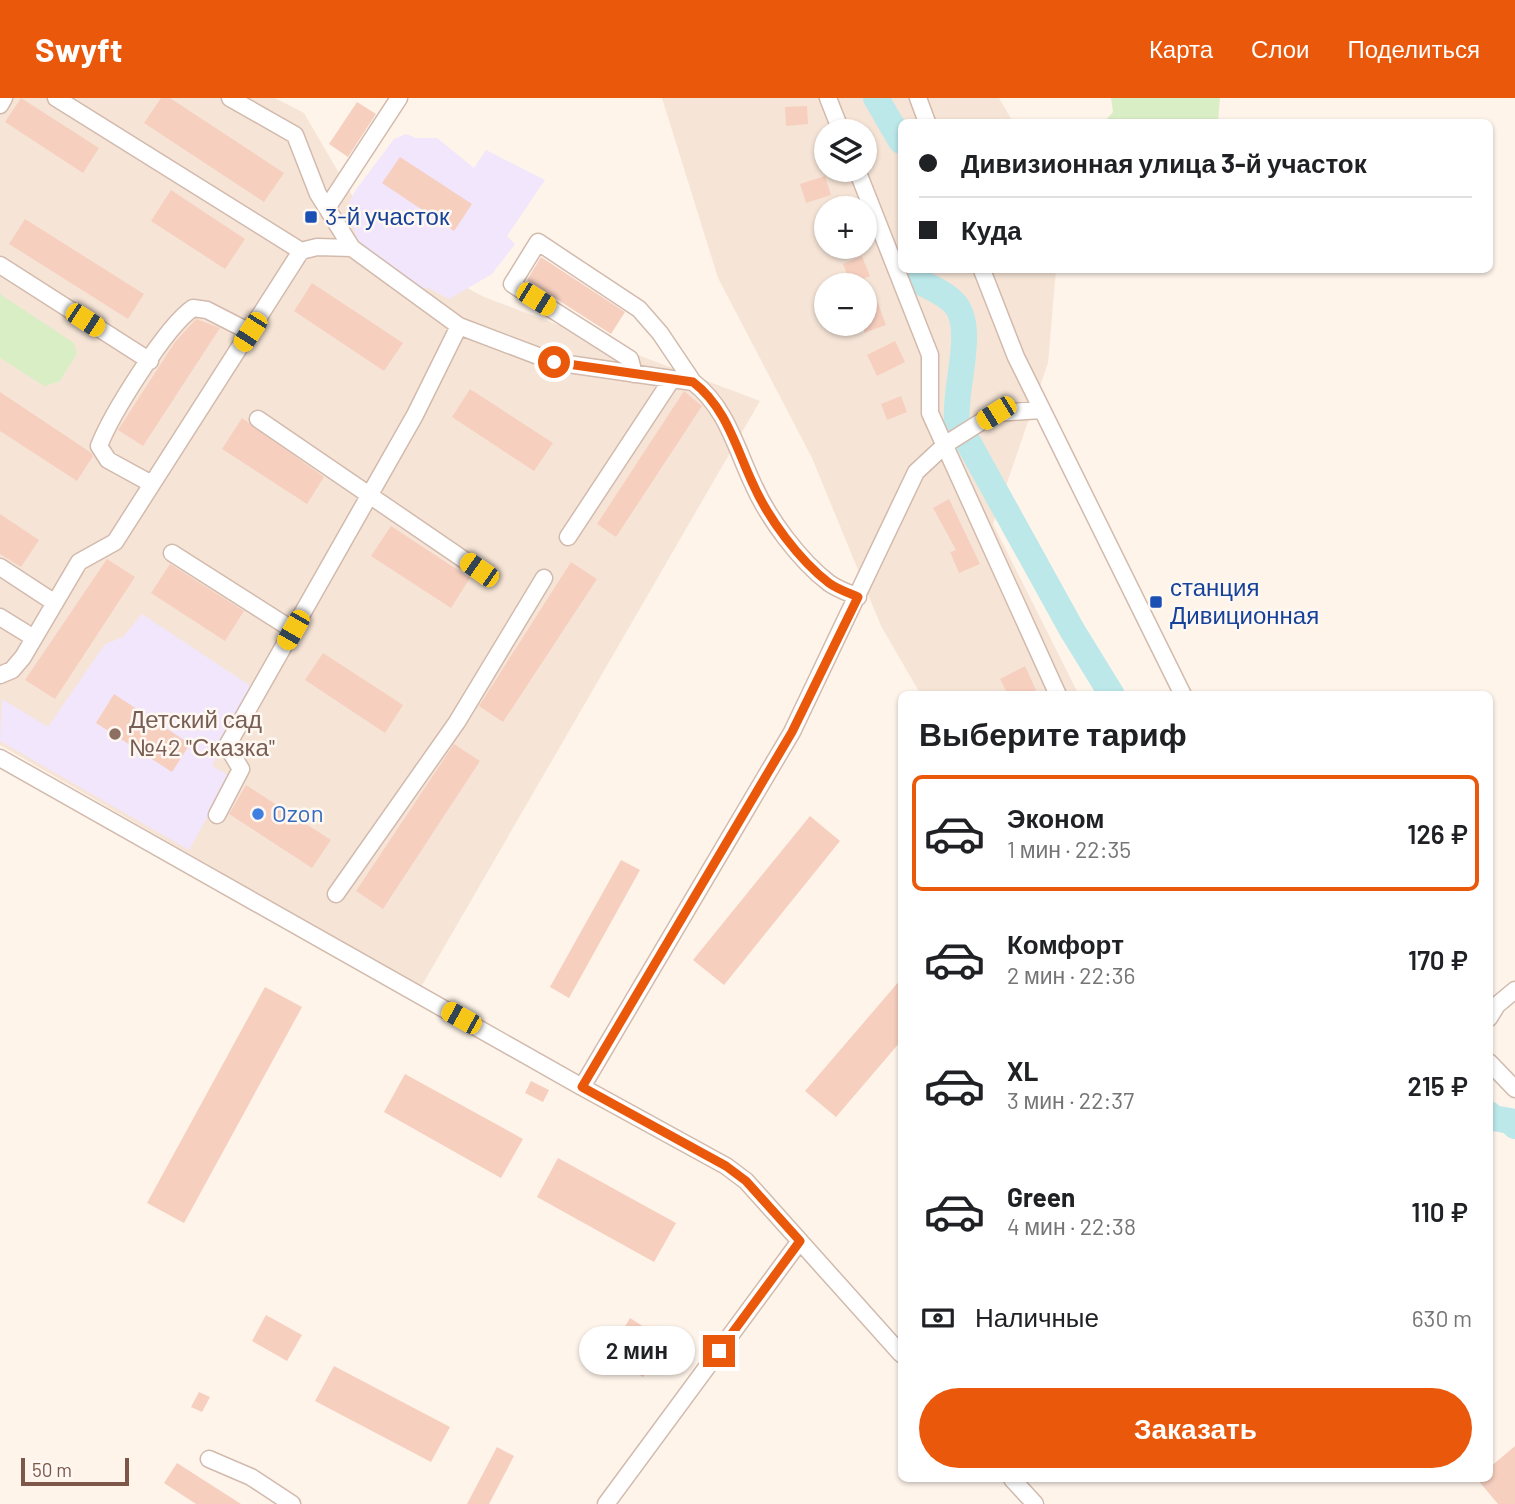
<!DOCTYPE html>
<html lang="ru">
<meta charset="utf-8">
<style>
:root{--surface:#fff;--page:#f2f2f2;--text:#202124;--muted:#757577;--line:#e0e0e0;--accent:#ea580c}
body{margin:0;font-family:Barlow,sans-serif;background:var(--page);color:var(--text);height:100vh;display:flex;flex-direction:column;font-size:26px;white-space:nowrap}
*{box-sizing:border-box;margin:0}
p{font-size:23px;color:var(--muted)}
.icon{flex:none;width:38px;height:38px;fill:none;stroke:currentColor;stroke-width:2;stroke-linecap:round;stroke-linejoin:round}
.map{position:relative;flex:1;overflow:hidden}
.sheet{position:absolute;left:898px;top:593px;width:595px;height:791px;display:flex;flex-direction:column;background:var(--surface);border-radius:10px;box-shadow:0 2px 5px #0004}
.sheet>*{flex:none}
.hud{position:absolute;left:898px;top:21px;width:595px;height:154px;border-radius:10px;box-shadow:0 2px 5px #0004;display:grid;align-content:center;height:154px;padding:0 21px;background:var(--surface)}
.fabs{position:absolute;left:814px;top:21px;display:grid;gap:14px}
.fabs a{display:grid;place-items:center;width:63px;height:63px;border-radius:50%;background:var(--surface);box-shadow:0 2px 5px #0004;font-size:35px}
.scale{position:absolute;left:21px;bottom:18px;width:108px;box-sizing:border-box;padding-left:7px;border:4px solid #7c574a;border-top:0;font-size:19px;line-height:24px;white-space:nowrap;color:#7c574a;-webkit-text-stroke:5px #fff8f2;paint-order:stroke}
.end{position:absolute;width:32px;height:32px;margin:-16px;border:9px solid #ea580c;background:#fff;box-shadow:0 0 0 4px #fff}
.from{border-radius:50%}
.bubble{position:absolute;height:49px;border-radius:24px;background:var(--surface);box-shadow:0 2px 5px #0004;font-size:23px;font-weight:600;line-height:49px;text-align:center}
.car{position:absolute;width:21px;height:42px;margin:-21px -10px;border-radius:9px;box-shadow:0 0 5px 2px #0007;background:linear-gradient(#f5c518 24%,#345 0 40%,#f5c518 0 76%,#345 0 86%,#f5c518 0)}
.hud b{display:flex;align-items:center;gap:24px;height:66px;font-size:26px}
.hud b+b{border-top:2px solid var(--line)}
.hud i{width:18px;height:18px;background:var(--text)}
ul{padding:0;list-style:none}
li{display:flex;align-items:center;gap:21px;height:116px;margin:0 14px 10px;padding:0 7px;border:4px solid transparent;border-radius:10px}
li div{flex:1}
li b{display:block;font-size:26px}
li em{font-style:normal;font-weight:600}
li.active{border-color:var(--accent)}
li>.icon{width:63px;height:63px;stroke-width:1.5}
h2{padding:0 21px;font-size:32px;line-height:84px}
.pay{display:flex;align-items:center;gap:18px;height:77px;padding:0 21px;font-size:26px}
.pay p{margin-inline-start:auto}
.action{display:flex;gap:14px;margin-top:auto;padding:14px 21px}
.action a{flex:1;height:80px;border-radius:42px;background:var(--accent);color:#fff;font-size:28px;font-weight:600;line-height:80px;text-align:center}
header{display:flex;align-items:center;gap:42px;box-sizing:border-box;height:98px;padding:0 35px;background:var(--accent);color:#fff}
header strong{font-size:33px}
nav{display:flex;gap:38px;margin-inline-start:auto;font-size:24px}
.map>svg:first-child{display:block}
.residential{fill:#f6e5d7;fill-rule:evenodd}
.education{fill:#f1e6fb}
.green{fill:#daeec6}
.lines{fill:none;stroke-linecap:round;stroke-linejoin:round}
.river{stroke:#bce8ea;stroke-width:26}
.building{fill:#f6cfbf}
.minor-casing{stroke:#d2baad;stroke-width:19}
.minor{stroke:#fff;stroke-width:16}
.route{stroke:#ea580c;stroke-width:9}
.transit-dot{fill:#1a4fb4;stroke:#fff8f2;stroke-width:2.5}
.education-dot{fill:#8d6e63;stroke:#fff8f2;stroke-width:2.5}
.shop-dot{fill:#3f7fe0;stroke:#fff8f2;stroke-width:2.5}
.labels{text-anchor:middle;stroke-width:5;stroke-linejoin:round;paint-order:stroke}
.transit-label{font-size:24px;fill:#164399;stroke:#fff8f2;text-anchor:start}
.education-label{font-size:24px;fill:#785e54;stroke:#fff8f2;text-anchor:start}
.shop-label{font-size:24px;fill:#366cbe;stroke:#fff8f2;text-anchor:start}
</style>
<header>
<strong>Swyft</strong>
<nav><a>Карта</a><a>Слои</a><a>Поделиться</a></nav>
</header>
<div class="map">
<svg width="1515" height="1406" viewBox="0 0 1515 1406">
<rect width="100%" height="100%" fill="#fef4ea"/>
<path class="residential" d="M0,0H275L304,15L378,142L484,199L760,303L421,889L0,647Z
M662,0H999L1013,24H901V172H1056L1048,265L993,426L1079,597H921L881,528L812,360L718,180ZM826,33H864V72H826ZM826,110H864V149H826ZM826,187H864V226H826Z"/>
<path class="education" d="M406,36L416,40H437L474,70L486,52L545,82L507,138L515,146L492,176L449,201L428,190L415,191L359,146L353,128L350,103L355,93L394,41Z
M142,516L252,589L251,596L212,668L230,678L189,752L0,643L2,601L48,629L105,546L123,539Z"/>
<path class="green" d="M1111,0H1220L1218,24H1104L1113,14Z
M0,196L74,245L77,256L59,284L44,288L0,260Z"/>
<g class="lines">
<path class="river" d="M876,0L901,43
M905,172C918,187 940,190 954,205C977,229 953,292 957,324L1072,532L1112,597
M1489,1016L1493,1020L1510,1023L1515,1028"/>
</g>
<path class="building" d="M21,0L99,50L83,75L5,24Z
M161,0H170L284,75L264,104L144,25Z
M357,4L376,16L348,59L329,46Z
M807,8L808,26L786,28L785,9Z
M400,59L472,106L454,133L382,85Z
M825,78L831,97L806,105L800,86Z
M171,92L245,141L225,171L151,123Z
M25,121L144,196L128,221L9,146Z
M862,158L870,178L851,186L843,166Z
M541,159L625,214L611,236L527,182Z
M312,185L403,245L384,273L294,213Z
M878,205L886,227L864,235V210Z
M196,221L220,230L143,348L118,332L175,244Z
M895,243L905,264L877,278L867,257Z
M470,291L553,345L534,373L452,319Z
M684,293L702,308L616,439L597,426Z
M0,294L90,354L93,358L77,383L0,333Z
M901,298L907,314L887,322L881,306Z
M242,320L324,379L307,406L222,351Z
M949,401L980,466L959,475L950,454L956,452L933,410Z
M0,416L39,442L21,469L0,456Z
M391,428L470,480L451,510L371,458Z
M107,461L135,479L55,601L25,582Z
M571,464L597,481L503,624L479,608Z
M170,466L244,513L225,543L151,495Z
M323,555L403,607L385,635L305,582Z
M1025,568L1036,592L1027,597H1008L1000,581Z
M114,596L190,646L172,674L96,625Z
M454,646L480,663L383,811L356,793Z
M246,687L331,742L312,770L229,716Z
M810,718L840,743L724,887L693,862Z
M621,762L640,772L569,900L550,889Z
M901,881V943L836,1019L805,993Z
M265,889L302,909L184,1125L147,1105Z
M405,976L523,1041L501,1080L384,1014Z
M531,983L549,992L543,1004L525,995Z
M558,1060L676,1125L654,1164L537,1099Z
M266,1217L302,1237L287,1263L252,1243Z
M630,1220L666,1243L643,1279L608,1257Z
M334,1268L450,1329L431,1364L315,1303Z
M199,1294L210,1299L202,1314L191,1309Z
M1515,1348V1406H1498L1477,1381H1489V1370Z
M497,1349L514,1358L489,1406H467Z
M177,1365L241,1406H196L164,1385Z"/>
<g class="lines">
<g class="minor-casing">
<path id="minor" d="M56,0L301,153
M230,0L295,37L318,96L352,150L459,228L554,264L693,284C726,309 736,350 753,386C768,420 799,462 829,485C837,491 849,495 858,499
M828,0L841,33
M918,0L927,24
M0,7L4,0
M857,72L930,257V315L1058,597
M327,110L399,0
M0,167L150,263
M982,172L1016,259L1183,597
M634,276L630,261L512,186L538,144L639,211L660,235L693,284
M258,321L479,472
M150,385L108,362L99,348C111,317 166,228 193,210L207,212L250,234
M568,439L672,281
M172,455L293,532
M0,469L55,505
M0,519L34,540
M0,577L12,572L23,559L79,464L115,444L301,153L317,149L352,150
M0,660L582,989L792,634L916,374L946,346L995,315L1041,312
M217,717L241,671L227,648L415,317L459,228
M336,796L457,624L544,480
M1489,920L1497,907L1515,892
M1489,964L1515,991
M582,989L726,1068L746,1083L901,1256
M209,1361L251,1379L292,1406
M1012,1381L1035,1406
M606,1406L800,1143"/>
</g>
<use href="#minor" class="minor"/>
</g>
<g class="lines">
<path class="route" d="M554,264L693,284C726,309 736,350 753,386C768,420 799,462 829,485C837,491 849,495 858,499L792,634L582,989L726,1068L746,1083L800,1143L719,1253"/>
</g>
<g class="transit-dot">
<rect x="304" y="112" width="14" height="14" rx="3.5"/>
<rect x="1149" y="497" width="14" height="14" rx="3.5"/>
</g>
<circle class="education-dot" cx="115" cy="636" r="7"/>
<circle class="shop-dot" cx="258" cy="716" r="7"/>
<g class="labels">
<g class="transit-label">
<text x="325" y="127">3-й участок</text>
<text x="1170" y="498">станция<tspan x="1170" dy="28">Дивиционная</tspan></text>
</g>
<g class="education-label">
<text x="129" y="630">Детский сад<tspan x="129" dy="28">№42 "Сказка"</tspan></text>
</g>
<g class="shop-label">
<text x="272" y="724">Ozon</text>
</g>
</g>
</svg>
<div class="fabs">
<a><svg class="icon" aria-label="layers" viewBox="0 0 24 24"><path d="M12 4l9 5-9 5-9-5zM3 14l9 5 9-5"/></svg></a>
<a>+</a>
<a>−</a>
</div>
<div class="scale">50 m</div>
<i class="end from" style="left:554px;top:264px"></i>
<i class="end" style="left:719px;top:1253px"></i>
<div class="bubble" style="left:579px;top:1228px;width:116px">2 мин</div>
<i class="car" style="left:536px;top:201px;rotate:122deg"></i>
<i class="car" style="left:85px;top:222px;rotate:123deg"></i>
<i class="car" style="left:250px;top:234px;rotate:213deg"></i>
<i class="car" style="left:996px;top:315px;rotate:238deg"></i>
<i class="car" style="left:479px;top:472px;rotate:305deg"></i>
<i class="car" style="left:293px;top:532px;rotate:210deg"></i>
<i class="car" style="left:461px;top:920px;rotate:299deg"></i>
<div class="hud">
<b><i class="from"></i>Дивизионная улица 3-й участок</b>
<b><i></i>Куда</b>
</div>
<section class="sheet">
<h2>Выберите тариф</h2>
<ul>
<li class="active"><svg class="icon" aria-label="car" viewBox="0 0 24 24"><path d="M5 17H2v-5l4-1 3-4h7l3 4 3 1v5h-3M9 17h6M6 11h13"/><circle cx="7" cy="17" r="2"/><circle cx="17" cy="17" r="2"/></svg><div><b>Эконом</b><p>1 мин · 22:35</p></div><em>126 ₽</em></li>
<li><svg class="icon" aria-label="car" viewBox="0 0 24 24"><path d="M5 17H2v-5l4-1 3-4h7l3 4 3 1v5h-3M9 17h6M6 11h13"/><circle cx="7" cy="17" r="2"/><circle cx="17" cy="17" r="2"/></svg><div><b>Комфорт</b><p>2 мин · 22:36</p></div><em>170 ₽</em></li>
<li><svg class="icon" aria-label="car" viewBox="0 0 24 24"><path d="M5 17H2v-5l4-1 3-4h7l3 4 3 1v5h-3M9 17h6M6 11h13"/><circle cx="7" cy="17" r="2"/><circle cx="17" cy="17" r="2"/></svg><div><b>XL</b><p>3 мин · 22:37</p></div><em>215 ₽</em></li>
<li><svg class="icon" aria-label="car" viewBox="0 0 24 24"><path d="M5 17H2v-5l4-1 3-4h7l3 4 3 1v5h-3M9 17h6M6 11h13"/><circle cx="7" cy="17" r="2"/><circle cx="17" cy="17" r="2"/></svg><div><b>Green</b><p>4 мин · 22:38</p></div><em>110 ₽</em></li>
</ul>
<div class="pay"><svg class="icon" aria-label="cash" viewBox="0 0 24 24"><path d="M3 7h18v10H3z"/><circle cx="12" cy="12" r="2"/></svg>Наличные<p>630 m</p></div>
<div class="action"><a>Заказать</a></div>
</section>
</div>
